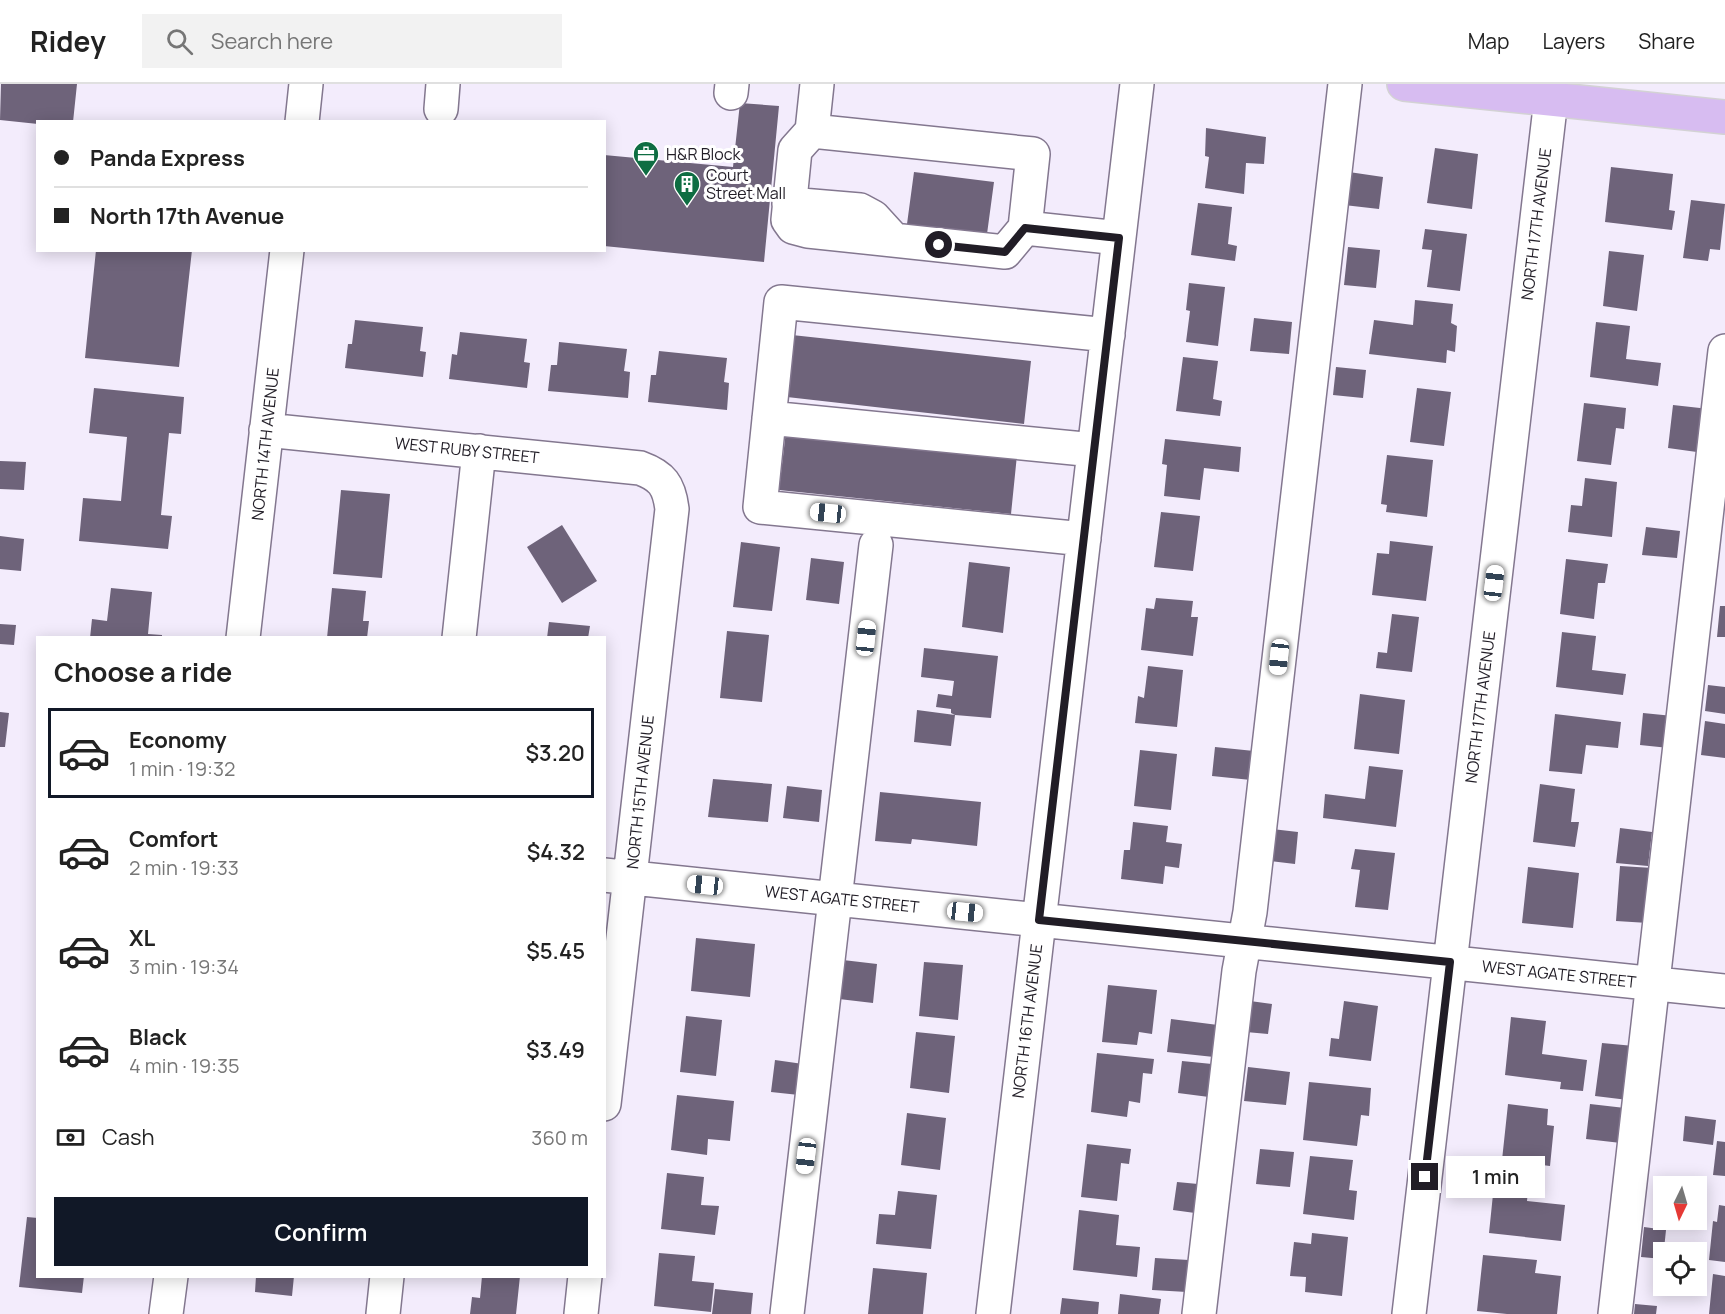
<!DOCTYPE html>
<meta charset="utf-8">
<style>
:root{--surface:#fff;--page:#f2f2f2;--text:#222;--muted:#767676;--line:#e0e0e0;--accent:#111827}
body{margin:0;font-family:Manrope,sans-serif;background:var(--page);color:var(--text);height:100vh;display:flex;flex-direction:column;font-size:22px;white-space:nowrap}
*{box-sizing:border-box;margin:0}
p{font-size:20px;color:var(--muted)}
.icon{flex:none;width:33px;height:33px;fill:none;stroke:currentColor;stroke-width:2;stroke-linecap:round;stroke-linejoin:round}
.map{position:relative;flex:1;overflow:hidden}
.drawer{position:absolute;left:36px;top:552px;width:570px;height:642px;display:flex;flex-direction:column;background:var(--surface);border-radius:0px;box-shadow:0 3px 15px #0003}
.drawer>*{flex:none}
.banner{position:absolute;left:36px;top:36px;width:570px;height:132px;border-radius:0px;box-shadow:0 3px 15px #0003;display:grid;align-content:center;height:132px;padding:0 18px;background:var(--surface)}
.needle{width:39px;rotate:185deg}
.fabs{position:absolute;left:1653px;top:1092px;display:grid;gap:12px}
.fabs a{display:grid;place-items:center;width:54px;height:54px;border-radius:0px;background:var(--surface);box-shadow:0 3px 15px #0003;font-size:30px}
.end{position:absolute;width:27px;height:27px;margin:-14px;border:8px solid #211d26;background:#fff;box-shadow:0 0 0 3px #fff}
.from{border-radius:50%}
.bubble{position:absolute;height:42px;border-radius:0px;background:var(--surface);box-shadow:0 3px 15px #0003;font-size:20px;font-weight:600;line-height:42px;text-align:center}
.car{position:absolute;width:18px;height:36px;margin:-18px -9px;border-radius:8px;box-shadow:0 0 4px 2px #0007;background:linear-gradient(#fff 24%,#345 0 40%,#fff 0 76%,#345 0 86%,#fff 0)}
.banner b{display:flex;align-items:center;gap:21px;height:57px;font-size:22px}
.banner b+b{border-top:2px solid var(--line)}
.banner i{width:15px;height:15px;background:var(--text)}
ul{padding:0;list-style:none}
li{display:flex;align-items:center;gap:18px;height:90px;margin:0 12px 9px;padding:0 6px;border:3px solid transparent;border-radius:0px}
li div{flex:1}
li b{display:block;font-size:22px}
li em{font-style:normal;font-weight:600}
li.current{border-color:var(--accent)}
li>.icon{width:54px;height:54px;stroke-width:1.5}
h2{padding:0 18px;font-size:27px;line-height:72px}
.pay{display:flex;align-items:center;gap:15px;height:66px;padding:0 18px;font-size:22px}
.pay p{margin-inline-start:auto}
.cta{display:flex;gap:12px;margin-top:auto;padding:12px 18px}
.cta a{flex:1;height:69px;border-radius:0px;background:var(--accent);color:#fff;font-size:24px;font-weight:600;line-height:69px;text-align:center}
header{display:flex;align-items:center;gap:36px;box-sizing:border-box;height:84px;padding:0 30px;background:var(--surface);border-bottom:2px solid var(--line)}
header strong{font-size:28px}
nav{display:flex;gap:33px;margin-inline-start:auto;font-size:21px}
.search{width:420px;height:54px;background:var(--page);display:flex;align-items:center;gap:15px;box-sizing:border-box;padding:0 21px;border-radius:0px;color:var(--muted);font-size:22px}
.map>svg:first-child{display:block}
.building{fill:#6e637a}
.lines{fill:none;stroke-linecap:round;stroke-linejoin:round}
.minor-casing{stroke:#83778f;stroke-width:36}
.major-casing{stroke:#d3d2d4;stroke-width:36}
.minor{stroke:#fff;stroke-width:33}
.major{stroke:#d7bcf1;stroke-width:33}
.route{stroke:#211d26;stroke-width:8}
.labels{text-anchor:middle;stroke-width:6;stroke-linejoin:round;paint-order:stroke}
.poi-label{font-size:16px;fill:#211d26;stroke:#fff;text-anchor:start}
.street-label{font-size:16px;fill:#211d26;stroke:#fff}
</style>
<header>
<strong>Ridey</strong>
<div class="search"><svg class="icon" aria-label="search" viewBox="0 0 24 24"><circle cx="10" cy="10" r="6"/><path d="M15 15l6 6"/></svg>Search here</div>
<nav><a>Map</a><a>Layers</a><a>Share</a></nav>
</header>
<div class="map">
<svg width="1725" height="1230" viewBox="0 0 1725 1230">
<rect width="100%" height="100%" fill="#f3ecfc"/>
<path class="building" d="M1,0H77L73,38H38V40L0,36Z
M740,19L779,22L764,178L604,162V71L733,83Z
M1206,44L1266,53L1264,80L1246,79L1244,110L1205,104L1209,73L1205,72Z
M1435,64L1478,70L1472,125L1427,119Z
M1611,83L1673,90L1669,126L1675,127L1672,146L1605,138Z
M914,88L994,98L987,150L907,140Z
M1349,88L1383,93L1379,125L1344,121Z
M1691,116L1725,120L1720,166L1710,165L1708,177L1683,174Z
M1198,119L1232,123L1228,160L1237,162L1235,177L1191,171Z
M1425,145L1467,150L1460,207L1427,203L1432,166L1422,165Z
M1348,163L1380,166L1376,204L1344,201Z
M96,166H192L179,283L85,274Z
M1609,167L1644,171L1637,227L1603,222Z
M1189,199L1225,203L1218,262L1186,258L1190,227L1186,226Z
M1415,216L1453,220L1451,239L1457,242L1455,268L1447,266L1446,279L1369,270L1374,236L1413,241Z
M1254,234L1292,238L1289,270L1250,267Z
M355,236L423,243L420,267L426,268L423,293L345,284L348,260H352Z
M1596,238L1630,242L1626,275L1661,279L1658,302L1590,293Z
M460,248L527,255L524,278L530,279L527,304L449,295L452,270L457,271Z
M792,251L1031,277L1024,340L787,313Z
M559,258L627,265L624,287L630,288L628,314L548,307L551,281H557Z
M659,267L727,274L724,298L729,299L727,326L648,318L651,291H656Z
M1183,273L1218,277L1213,315L1222,317L1220,332L1176,327Z
M1336,283L1366,286L1363,314L1333,311Z
M94,304L184,313L181,350L169,349L161,431L172,432L168,465L79,457L83,414L121,417L127,353L89,349Z
M1417,304L1451,308L1444,362L1410,358Z
M1584,319L1626,324L1624,345L1616,344L1611,381L1577,377Z
M1673,321L1709,325L1704,369L1668,364Z
M786,347L1017,371L1011,430L779,406Z
M1165,355L1241,363L1239,388L1204,384L1200,416L1164,412L1167,381L1162,380Z
M1387,371L1433,376L1427,433L1386,428L1387,421L1381,420Z
M0,377L26,378L24,406L0,405Z
M1585,394L1617,398L1612,453L1568,448L1571,421L1582,422Z
M341,406L390,410L382,494L333,490Z
M1161,428L1200,432L1193,487L1154,483Z
M562,441L597,497L562,519L527,463Z
M1646,443L1680,447L1677,474L1642,471Z
M0,452L24,455L21,487L0,485Z
M1390,457L1433,462L1426,517L1372,511L1377,469L1389,470Z
M741,458L780,463L772,527L733,523Z
M811,474L844,478L839,520L806,516Z
M1566,475L1608,480L1605,499H1598L1594,535L1560,530Z
M969,478L1010,483L1003,549L962,543Z
M111,504L152,508L148,550L162,551V554H90L92,535L107,537Z
M332,504L366,507L363,537H369L367,554H327Z
M1156,514L1193,517L1191,533H1198L1193,572L1141,566L1146,524L1154,525Z
M1720,522H1725V553H1717Z
M1392,530L1419,533L1412,588L1376,584L1378,568L1387,569Z
M549,538L590,542L588,554H547Z
M0,540L16,541L14,561L0,560Z
M727,547L769,551L762,618L720,614Z
M1562,548L1596,552L1592,586L1626,590L1623,611L1556,603Z
M924,564L998,572L991,634L955,631L951,629V625L936,623L938,610L952,612L954,597L921,593Z
M1148,582L1183,586L1177,643L1135,639L1138,612L1144,614Z
M1708,601L1725,603V630L1705,627Z
M1360,610L1405,616L1399,670L1354,665Z
M917,626L955,631L951,662L914,658Z
M0,628L9,629L5,663H0Z
M1643,629L1673,632L1669,664L1640,661Z
M1555,630L1621,638L1618,664L1586,661L1582,690L1549,687Z
M1705,637L1725,640V674L1701,671Z
M1215,663L1254,667L1251,696L1212,692Z
M1140,666L1177,670L1171,726L1134,722Z
M1369,682L1403,686L1396,743L1323,734L1325,710L1365,715Z
M713,695L772,700L768,738L708,733Z
M1540,700L1575,705L1571,738H1579L1575,763L1533,758Z
M787,702L822,706L819,738L783,734Z
M880,708L981,718L977,762L912,755L911,760L875,757Z
M1133,738L1168,742L1166,758L1182,760L1179,784L1165,782L1163,800L1121,795L1124,766H1130Z
M1620,744L1652,748L1648,782L1616,779Z
M1272,745L1298,748L1295,780L1269,777Z
M1355,765L1395,769L1388,826L1355,823L1360,786L1351,785Z
M1620,782L1653,784L1648,839L1616,837Z
M1528,783L1579,789L1573,844L1522,839Z
M696,854L755,860L750,913L691,907Z
M843,876L877,880L873,919L839,915Z
M924,878L963,881L958,936L919,932Z
M1108,901L1157,906L1152,950L1139,948L1137,961L1102,958Z
M1250,917L1272,920L1268,950L1246,948Z
M1344,917L1378,922L1371,977L1329,972L1331,954L1339,955Z
M686,932L722,936L716,992L680,988Z
M1511,933L1546,937L1542,970L1587,976L1583,1007L1560,1005L1561,998L1505,991Z
M1171,935L1218,941L1214,973L1167,968Z
M916,948L955,952L949,1009L910,1004Z
M1602,959L1634,962L1628,1016L1595,1012Z
M1097,969L1154,975L1152,990L1143,989L1140,1019L1129,1017L1127,1033L1091,1028Z
M775,976L803,980L799,1011L771,1008Z
M1182,977L1212,980L1209,1013L1178,1009Z
M1248,983L1290,988L1286,1021L1244,1017Z
M1309,998L1371,1004L1369,1032L1361,1031L1357,1062L1303,1056Z
M677,1011L734,1017L730,1057L708,1055L707,1071L671,1066Z
M1508,1020L1548,1025L1547,1041L1554,1042L1550,1082L1502,1076Z
M1590,1020L1625,1024L1621,1059L1586,1055Z
M907,1029L946,1034L940,1086L901,1081Z
M1685,1032L1716,1036L1713,1061L1683,1057Z
M1717,1057L1725,1058V1092L1713,1091Z
M1087,1060L1131,1065L1129,1080L1121,1079L1117,1117L1081,1113Z
M1260,1065L1294,1068L1290,1103L1256,1100Z
M1310,1072L1353,1076L1349,1106L1357,1107L1354,1136L1303,1130Z
M667,1089L704,1093L701,1121L719,1122L715,1151L661,1145Z
M1495,1091L1529,1095L1527,1117L1565,1121L1561,1157L1489,1149Z
M1177,1098L1198,1100L1195,1129L1173,1126Z
M898,1107L937,1111L931,1165L876,1160L879,1130L895,1131Z
M1719,1121L1725,1122V1178L1709,1176L1713,1137L1717,1138Z
M1079,1126L1119,1131L1116,1161L1140,1163L1137,1193L1073,1186Z
M27,1133L38,1134V1192H84L82,1209L19,1203Z
M1644,1143L1666,1146L1663,1175L1641,1173Z
M1312,1149L1348,1153L1342,1212L1305,1208L1306,1193L1290,1192L1294,1158L1311,1160Z
M659,1169L695,1172L692,1197L714,1199L711,1228L654,1222Z
M1483,1171L1537,1176L1535,1189L1561,1192L1557,1230H1507L1477,1227Z
M1155,1174L1189,1176L1187,1208L1152,1206Z
M873,1184L927,1189L923,1230H868Z
M1713,1190L1725,1192V1230H1709Z
M256,1192H294L292,1212L255,1208Z
M482,1192H520L516,1230H470L472,1213L480,1214Z
M715,1205L753,1209L751,1230H712Z
M1120,1210L1161,1215L1159,1230H1118Z
M1062,1214L1099,1218L1098,1230H1060Z
M1635,1220L1657,1222L1656,1230H1634Z"/>
<g class="lines">
<g class="minor-casing">
<path id="minor" d="M817,0L812,47L1033,70L1025,144L1119,154
M731,9L732,0
M441,25L443,0
M302,38L306,0
M812,47L795,66L788,136L793,143L808,147L1005,168L1025,144
M789,120L860,126L873,133L894,156
M769,334L1094,366
M266,346L640,384C662,392 669,401 672,425L604,1020
M1084,455L760,423L781,218L1108,251
M243,554L287,166
M459,554L479,367
M604,791L1725,907
M166,1230L171,1192
M383,1230L387,1192
M581,1230L585,1192
M787,1230L876,461
M993,1230L1137,0
M1199,1230L1239,887L1250,828L1345,0
M1409,1230L1551,15
M1615,1230L1725,267"/>
</g>
<g class="major-casing">
<path id="major" d="M1404,0L1725,33"/>
</g>
<use href="#minor" class="minor"/>
<use href="#major" class="major"/>
</g>
<g class="lines">
<path class="route" d="M939,161L1005,168L1025,144L1119,154L1039,836L1450,878L1425,1093"/>
</g>
<defs>
<g id="office-pin" transform="scale(1.35)"><path d="M0 17L-7.5 6A9.5 9.5 0 1 1 7.5 6Z" fill="#0e6d42" stroke="#fff"/><path d="M-6-3h4V-5.5h4V-3h4V5H-6ZM-1-4.5V-3h2v-1.5ZM-6 0V1H6V0Z" fill="#fff"/></g>
<g id="building-pin" transform="scale(1.35)"><path d="M0 17L-7.5 6A9.5 9.5 0 1 1 7.5 6Z" fill="#0e6d42" stroke="#fff"/><path d="M-4-6H4V6H1V3H-1V6H-4ZM-2.5-4.3h1.7v1.8h-1.7ZM.8-4.3h1.7v1.8H.8ZM-2.5-1h1.7V.8h-1.7ZM.8-1h1.7V.8H.8Z" fill="#fff"/></g>
</defs>
<g fill-rule="evenodd">
<use href="#office-pin" x="646" y="70"/>
<use href="#building-pin" x="687" y="100"/>
</g>
<g class="labels">
<g class="poi-label">
<text x="666" y="76">H&amp;R Block</text>
<text x="706" y="97">Court<tspan x="706" dy="18">Street Mall</tspan></text>
</g>
<g class="street-label">
<text transform="translate(1536 140) rotate(-83)" y="6">NORTH 17TH AVENUE</text>
<text transform="translate(265 360) rotate(-84)" y="6">NORTH 14TH AVENUE</text>
<text transform="translate(467 366) rotate(6)" y="6">WEST RUBY STREET</text>
<text transform="translate(1480 623) rotate(-83)" y="6">NORTH 17TH AVENUE</text>
<text transform="translate(640 708) rotate(-84)" y="6">NORTH 15TH AVENUE</text>
<text transform="translate(842 815) rotate(6)" y="6">WEST AGATE STREET</text>
<text transform="translate(1559 890) rotate(6)" y="6">WEST AGATE STREET</text>
<text transform="translate(1027 937) rotate(-83)" y="6">NORTH 16TH AVENUE</text>
</g>
</g>
</svg>
<div class="fabs">
<a><svg class="needle" viewBox="-14 -14 28 28"><path d="M0-13l5 13h-10z" fill="#e53935"/><path d="M0 13l5-13h-10z" fill="#767676"/></svg></a>
<a><svg class="icon" aria-label="locate" viewBox="0 0 24 24"><circle cx="12" cy="12" r="6"/><path d="M12 2v4M12 18v4M2 12h4M18 12h4"/></svg></a>
</div>
<i class="end from" style="left:939px;top:161px"></i>
<i class="end" style="left:1425px;top:1093px"></i>
<div class="bubble" style="left:1446px;top:1072px;width:99px">1 min</div>
<i class="car" style="left:828px;top:429px;rotate:276deg"></i>
<i class="car" style="left:1494px;top:499px;rotate:7deg"></i>
<i class="car" style="left:866px;top:554px;rotate:6deg"></i>
<i class="car" style="left:1279px;top:573px;rotate:186deg"></i>
<i class="car" style="left:705px;top:801px;rotate:276deg"></i>
<i class="car" style="left:965px;top:828px;rotate:96deg"></i>
<i class="car" style="left:806px;top:1072px;rotate:187deg"></i>
<div class="banner">
<b><i class="from"></i>Panda Express</b>
<b><i></i>North 17th Avenue</b>
</div>
<section class="drawer">
<h2>Choose a ride</h2>
<ul>
<li class="current"><svg class="icon" aria-label="car" viewBox="0 0 24 24"><path d="M5 17H2v-5l4-1 3-4h7l3 4 3 1v5h-3M9 17h6M6 11h13"/><circle cx="7" cy="17" r="2"/><circle cx="17" cy="17" r="2"/></svg><div><b>Economy</b><p>1 min · 19:32</p></div><em>$3.20</em></li>
<li><svg class="icon" aria-label="car" viewBox="0 0 24 24"><path d="M5 17H2v-5l4-1 3-4h7l3 4 3 1v5h-3M9 17h6M6 11h13"/><circle cx="7" cy="17" r="2"/><circle cx="17" cy="17" r="2"/></svg><div><b>Comfort</b><p>2 min · 19:33</p></div><em>$4.32</em></li>
<li><svg class="icon" aria-label="car" viewBox="0 0 24 24"><path d="M5 17H2v-5l4-1 3-4h7l3 4 3 1v5h-3M9 17h6M6 11h13"/><circle cx="7" cy="17" r="2"/><circle cx="17" cy="17" r="2"/></svg><div><b>XL</b><p>3 min · 19:34</p></div><em>$5.45</em></li>
<li><svg class="icon" aria-label="car" viewBox="0 0 24 24"><path d="M5 17H2v-5l4-1 3-4h7l3 4 3 1v5h-3M9 17h6M6 11h13"/><circle cx="7" cy="17" r="2"/><circle cx="17" cy="17" r="2"/></svg><div><b>Black</b><p>4 min · 19:35</p></div><em>$3.49</em></li>
</ul>
<div class="pay"><svg class="icon" aria-label="cash" viewBox="0 0 24 24"><path d="M3 7h18v10H3z"/><circle cx="12" cy="12" r="2"/></svg>Cash<p>360 m</p></div>
<div class="cta"><a>Confirm</a></div>
</section>
</div>
